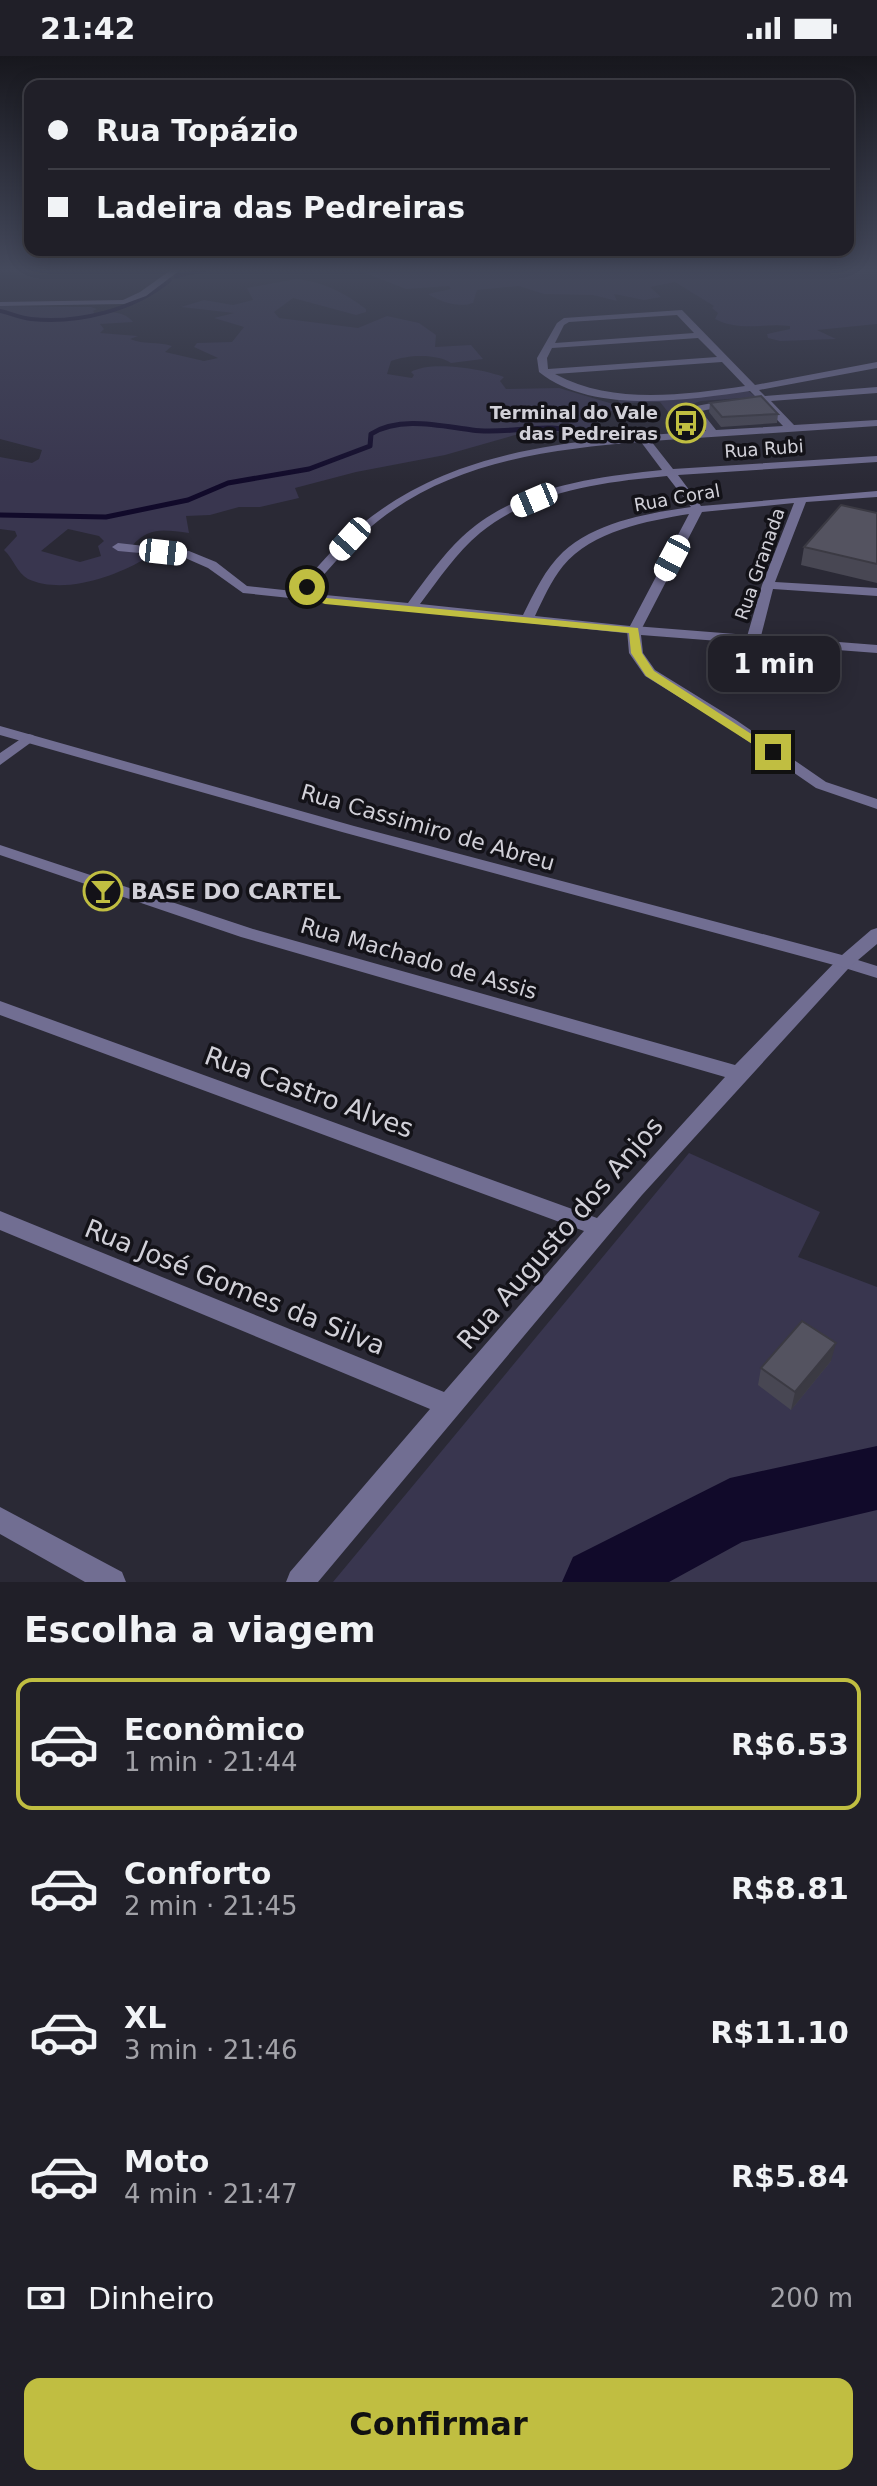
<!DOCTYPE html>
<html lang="pt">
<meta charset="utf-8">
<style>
:root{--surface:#201f28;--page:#282730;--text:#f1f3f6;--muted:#a2a2a8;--line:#3d3d45;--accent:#c0be41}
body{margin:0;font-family:"DejaVu Sans",sans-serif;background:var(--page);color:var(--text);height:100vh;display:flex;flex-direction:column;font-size:30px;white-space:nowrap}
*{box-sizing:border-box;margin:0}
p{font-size:26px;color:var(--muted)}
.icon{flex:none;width:44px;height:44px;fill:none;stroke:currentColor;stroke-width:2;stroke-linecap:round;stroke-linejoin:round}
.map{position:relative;height:1526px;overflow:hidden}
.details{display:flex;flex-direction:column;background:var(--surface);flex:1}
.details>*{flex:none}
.top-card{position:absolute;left:24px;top:24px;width:830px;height:176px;border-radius:16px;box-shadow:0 4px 20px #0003,0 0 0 2px var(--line);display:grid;align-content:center;height:176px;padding:0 24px;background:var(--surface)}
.end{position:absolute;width:36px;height:36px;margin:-18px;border:10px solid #c0be41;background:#111;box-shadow:0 0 0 4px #111}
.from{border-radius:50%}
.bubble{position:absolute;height:56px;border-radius:16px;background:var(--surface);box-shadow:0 4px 20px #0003,0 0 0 2px var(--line);font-size:26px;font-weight:700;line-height:56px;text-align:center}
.car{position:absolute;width:24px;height:48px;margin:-24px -12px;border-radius:10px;box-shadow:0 0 6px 2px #0007;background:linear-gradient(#fff 24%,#345 0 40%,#fff 0 76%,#345 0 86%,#fff 0)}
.top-card b{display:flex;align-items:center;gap:28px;height:76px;font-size:30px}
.top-card b+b{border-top:2px solid var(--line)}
.top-card i{width:20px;height:20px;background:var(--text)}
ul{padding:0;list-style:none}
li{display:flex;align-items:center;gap:24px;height:132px;margin:0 16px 12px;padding:0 8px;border:4px solid transparent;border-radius:16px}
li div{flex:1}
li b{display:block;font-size:30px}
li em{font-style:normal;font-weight:700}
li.on{border-color:var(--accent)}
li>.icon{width:72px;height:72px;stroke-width:1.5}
h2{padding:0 24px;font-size:36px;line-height:96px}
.pay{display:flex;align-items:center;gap:20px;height:88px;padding:0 24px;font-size:30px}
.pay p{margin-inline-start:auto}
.action{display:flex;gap:16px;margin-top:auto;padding:16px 24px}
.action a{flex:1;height:92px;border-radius:16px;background:var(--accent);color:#111;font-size:32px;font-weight:700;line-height:92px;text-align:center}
.status{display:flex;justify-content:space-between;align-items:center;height:56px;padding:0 40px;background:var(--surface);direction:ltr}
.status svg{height:22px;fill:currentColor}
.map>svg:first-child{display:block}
.green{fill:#39364f;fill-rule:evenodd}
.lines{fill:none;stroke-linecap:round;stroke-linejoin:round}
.stream-far1{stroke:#110a2a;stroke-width:4}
.stream{stroke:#110a2a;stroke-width:5}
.river{fill:#110a2a;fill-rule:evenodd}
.minor{fill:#716e92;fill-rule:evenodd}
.tertiary{fill:#716e92;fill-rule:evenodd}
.wall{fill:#484753}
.shaded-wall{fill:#3b3a43}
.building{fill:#545360;stroke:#3b3a43;stroke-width:2}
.route{fill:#c0be41}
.labels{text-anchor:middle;stroke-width:7;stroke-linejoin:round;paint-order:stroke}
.far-poi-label{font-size:18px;font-weight:bold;fill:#d1d0d8;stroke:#131218;text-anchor:end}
.far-street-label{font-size:18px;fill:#d1d0d8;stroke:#131218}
.street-label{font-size:22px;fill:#d1d0d8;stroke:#131218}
.poi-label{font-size:22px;font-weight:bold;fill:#d1d0d8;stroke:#131218;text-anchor:start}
.near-street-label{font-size:26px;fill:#d1d0d8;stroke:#131218}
</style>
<div class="status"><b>21:42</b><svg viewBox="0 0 49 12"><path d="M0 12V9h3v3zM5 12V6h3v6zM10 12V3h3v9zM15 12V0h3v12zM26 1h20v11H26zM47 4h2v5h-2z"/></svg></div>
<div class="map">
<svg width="877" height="1526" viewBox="0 0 877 1526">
<rect width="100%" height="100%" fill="#2a2935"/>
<path class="green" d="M358,214H877V268L817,274L836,283L780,285L768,282L767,278L790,273V270C761,267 741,276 715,263L718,257L712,252L714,250L675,226L650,231L661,241L644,244L614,238L617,245L593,239L544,238L519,230L477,234L473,247C458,252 441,246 428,238L451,233L449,230L406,233Z
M296,223C322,225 345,237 366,253V256L356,259L293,242L274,256L279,262L358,272L387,260L419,267L436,279L435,291L471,289L483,303L451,307C436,297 407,299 391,305L387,318L412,322L414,319L411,316C430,304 484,313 504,321L500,325L506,333L559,332L613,348L618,354L589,359L605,378L583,379L578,375L515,379L445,399L356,416L295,432L299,442L260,451H239L210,459L186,460L189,477C165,474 149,470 132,490L143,504C113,521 63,539 28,523C17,517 13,502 4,494L17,480L15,475L0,473V401L32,407L39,403L42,394L0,383V250L91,251L97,253L93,255L95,258C108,255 125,255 133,266L100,268L104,273L100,277L138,280L130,283C144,289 157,285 172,290L165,296L204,305L218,302L194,291L197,287L232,286L244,271L214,262L234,257L181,251L204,244L233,249L253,244L247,232ZM68,473L99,480L104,485L98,490L101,500L80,506L41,495Z
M748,335L756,341L701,345L686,350L697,369L694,374L685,377L660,346L620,347L617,343L672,344Z
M689,1097L820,1156L798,1201L877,1231V1526H333Z"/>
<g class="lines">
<path class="stream-far1" d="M176,220L205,214
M0,255C10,257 21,262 31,263C78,268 134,254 170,224"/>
<path class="stream" d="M0,459L106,461L188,444L228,427L309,413L370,390L371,378C400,360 440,370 472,374C498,378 526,371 552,372C575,373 596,381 619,380"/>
<path class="river" d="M877,1390V1454L742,1486L669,1526H562L573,1501L730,1422Z"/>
<path class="minor" d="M171,214H180L146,240L124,248L0,250V246L123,244L140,236Z
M682,254L755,329L877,306V312L759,334L765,340L877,331V337L771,345L794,369L877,364V370L651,385L673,413L877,400V406L678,419L701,450L877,435V441L806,446L775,526L877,532V540L773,533L760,584L753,588L748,587L746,584L762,529L794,447L702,456L641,574L634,578L243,537L208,512L183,501L118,495L112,491L118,487L189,495L216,506L247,530L302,536L301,531C407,393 546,386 706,375L689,353L691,351L728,344L731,345V349L701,355L716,374L783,370L760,346L756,345V341L750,335C687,344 593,359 539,316L537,302L557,267L564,262ZM677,259L694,277L555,287L564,269L569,266ZM698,282L717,301L548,313L547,302L552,292ZM722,306L745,330C682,339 613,349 555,318ZM641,386L662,414C594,421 515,431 462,481C442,500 425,524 408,547L315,538L313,531C333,508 354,484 378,465C452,406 550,393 641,386ZM667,420L691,451C649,457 595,466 563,496C545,513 534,537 523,559L420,548C439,523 456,497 480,477C531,435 603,426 667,420ZM689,458L630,570L535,560C543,543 551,525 563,510C592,475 647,465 689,458Z
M28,678L33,679L35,682L33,685L0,709V697Z
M0,789L253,873L735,1009L839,902L845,900L877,910V922L848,913L642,1139L318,1526H286L290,1516L430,1353L0,1174V1155L444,1336L584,1175L0,959V945L597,1162L725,1021L241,881L0,799Z
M0,1451L122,1516L126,1526H85L0,1478Z"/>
<path class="tertiary" d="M634,570L877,589V597L641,579L643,597L655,614L736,664L826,726L877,743V753L816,732L726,670L645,620L629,597L627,574Z
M0,670L354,770L842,899L871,874L877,872V888L851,910L845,912L342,776L0,679Z"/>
</g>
<path class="wall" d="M710,347L778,358L777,367L721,371L709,356Z
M877,457V527L801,509L804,491Z
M831,1305L791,1354L758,1329L761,1312Z"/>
<path class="shaded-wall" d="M836,1287L831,1305L791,1354L795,1336Z"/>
<path class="building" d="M761,340L778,358L722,361L710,347Z
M841,449L877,457V508L804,491Z
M802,1265L836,1287L795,1336L761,1312Z"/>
<linearGradient id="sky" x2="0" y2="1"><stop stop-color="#17171d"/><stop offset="0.5" stop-color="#44495c"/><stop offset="1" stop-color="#44495c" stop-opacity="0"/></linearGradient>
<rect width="877" height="427" fill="url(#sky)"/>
<path class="route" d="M307,528L312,531L314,537L326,542L638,572L642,597L654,615L779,696L768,698L646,620L631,597L629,577L325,548L305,541L302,531Z"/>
<defs>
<g id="bus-ring" transform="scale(2)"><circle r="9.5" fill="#131218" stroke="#c0be41" stroke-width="1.5"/><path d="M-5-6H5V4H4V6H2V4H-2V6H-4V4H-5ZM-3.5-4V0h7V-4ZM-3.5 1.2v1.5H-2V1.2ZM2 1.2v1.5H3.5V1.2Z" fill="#c0be41"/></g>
<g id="bar-ring" transform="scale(2)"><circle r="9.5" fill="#131218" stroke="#c0be41" stroke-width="1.5"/><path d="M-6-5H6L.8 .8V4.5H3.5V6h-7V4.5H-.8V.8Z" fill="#c0be41"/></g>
</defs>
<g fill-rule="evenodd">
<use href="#bus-ring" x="686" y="367"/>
<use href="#bar-ring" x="103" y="835"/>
</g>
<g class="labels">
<g class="far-poi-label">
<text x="658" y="363">Terminal do Vale<tspan x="658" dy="21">das Pedreiras</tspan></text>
</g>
<g class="far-street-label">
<text transform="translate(764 393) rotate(-4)" y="6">Rua Rubi</text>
<text transform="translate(677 442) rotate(-10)" y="6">Rua Coral</text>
<text transform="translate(760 508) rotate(-71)" y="6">Rua Granada</text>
</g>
<g class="street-label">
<text transform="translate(428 771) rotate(16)" y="8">Rua Cassimiro de Abreu</text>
<text transform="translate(419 902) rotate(16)" y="8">Rua Machado de Assis</text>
</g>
<g class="poi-label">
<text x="131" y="843">BASE DO CARTEL</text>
</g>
<g class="near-street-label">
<text transform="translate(309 1036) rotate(20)" y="9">Rua Castro Alves</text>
<text transform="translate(560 1177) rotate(-49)" y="9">Rua Augusto dos Anjos</text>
<text transform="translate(235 1231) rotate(22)" y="9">Rua José Gomes da Silva</text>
</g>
</g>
</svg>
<i class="end from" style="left:307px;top:531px"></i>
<i class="end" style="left:773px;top:696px"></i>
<div class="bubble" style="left:708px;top:580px;width:132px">1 min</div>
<i class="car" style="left:534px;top:444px;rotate:247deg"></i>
<i class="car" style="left:350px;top:483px;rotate:222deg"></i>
<i class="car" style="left:163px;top:496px;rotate:96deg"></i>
<i class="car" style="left:672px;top:502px;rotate:208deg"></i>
<div class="top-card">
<b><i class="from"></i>Rua Topázio</b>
<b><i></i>Ladeira das Pedreiras</b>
</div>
</div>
<section class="details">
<h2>Escolha a viagem</h2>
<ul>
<li class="on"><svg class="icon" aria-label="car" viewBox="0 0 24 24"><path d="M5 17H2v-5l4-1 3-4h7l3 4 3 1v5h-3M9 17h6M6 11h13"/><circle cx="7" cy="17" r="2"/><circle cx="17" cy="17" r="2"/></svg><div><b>Econômico</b><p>1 min · 21:44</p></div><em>R$6.53</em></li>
<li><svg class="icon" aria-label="car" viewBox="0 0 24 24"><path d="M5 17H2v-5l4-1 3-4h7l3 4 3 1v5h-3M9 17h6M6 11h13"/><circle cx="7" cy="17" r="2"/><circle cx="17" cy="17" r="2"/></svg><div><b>Conforto</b><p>2 min · 21:45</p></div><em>R$8.81</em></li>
<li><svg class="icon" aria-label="car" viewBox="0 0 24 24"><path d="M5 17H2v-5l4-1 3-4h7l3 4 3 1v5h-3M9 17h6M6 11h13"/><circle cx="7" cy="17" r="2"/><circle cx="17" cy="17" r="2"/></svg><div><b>XL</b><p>3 min · 21:46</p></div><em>R$11.10</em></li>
<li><svg class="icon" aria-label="car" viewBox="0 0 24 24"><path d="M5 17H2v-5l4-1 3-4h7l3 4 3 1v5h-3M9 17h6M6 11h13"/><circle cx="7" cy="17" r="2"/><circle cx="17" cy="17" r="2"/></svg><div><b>Moto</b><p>4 min · 21:47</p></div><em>R$5.84</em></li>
</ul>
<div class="pay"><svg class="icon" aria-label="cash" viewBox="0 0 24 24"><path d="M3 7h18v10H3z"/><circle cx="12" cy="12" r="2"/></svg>Dinheiro<p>200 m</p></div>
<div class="action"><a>Confirmar</a></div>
</section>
